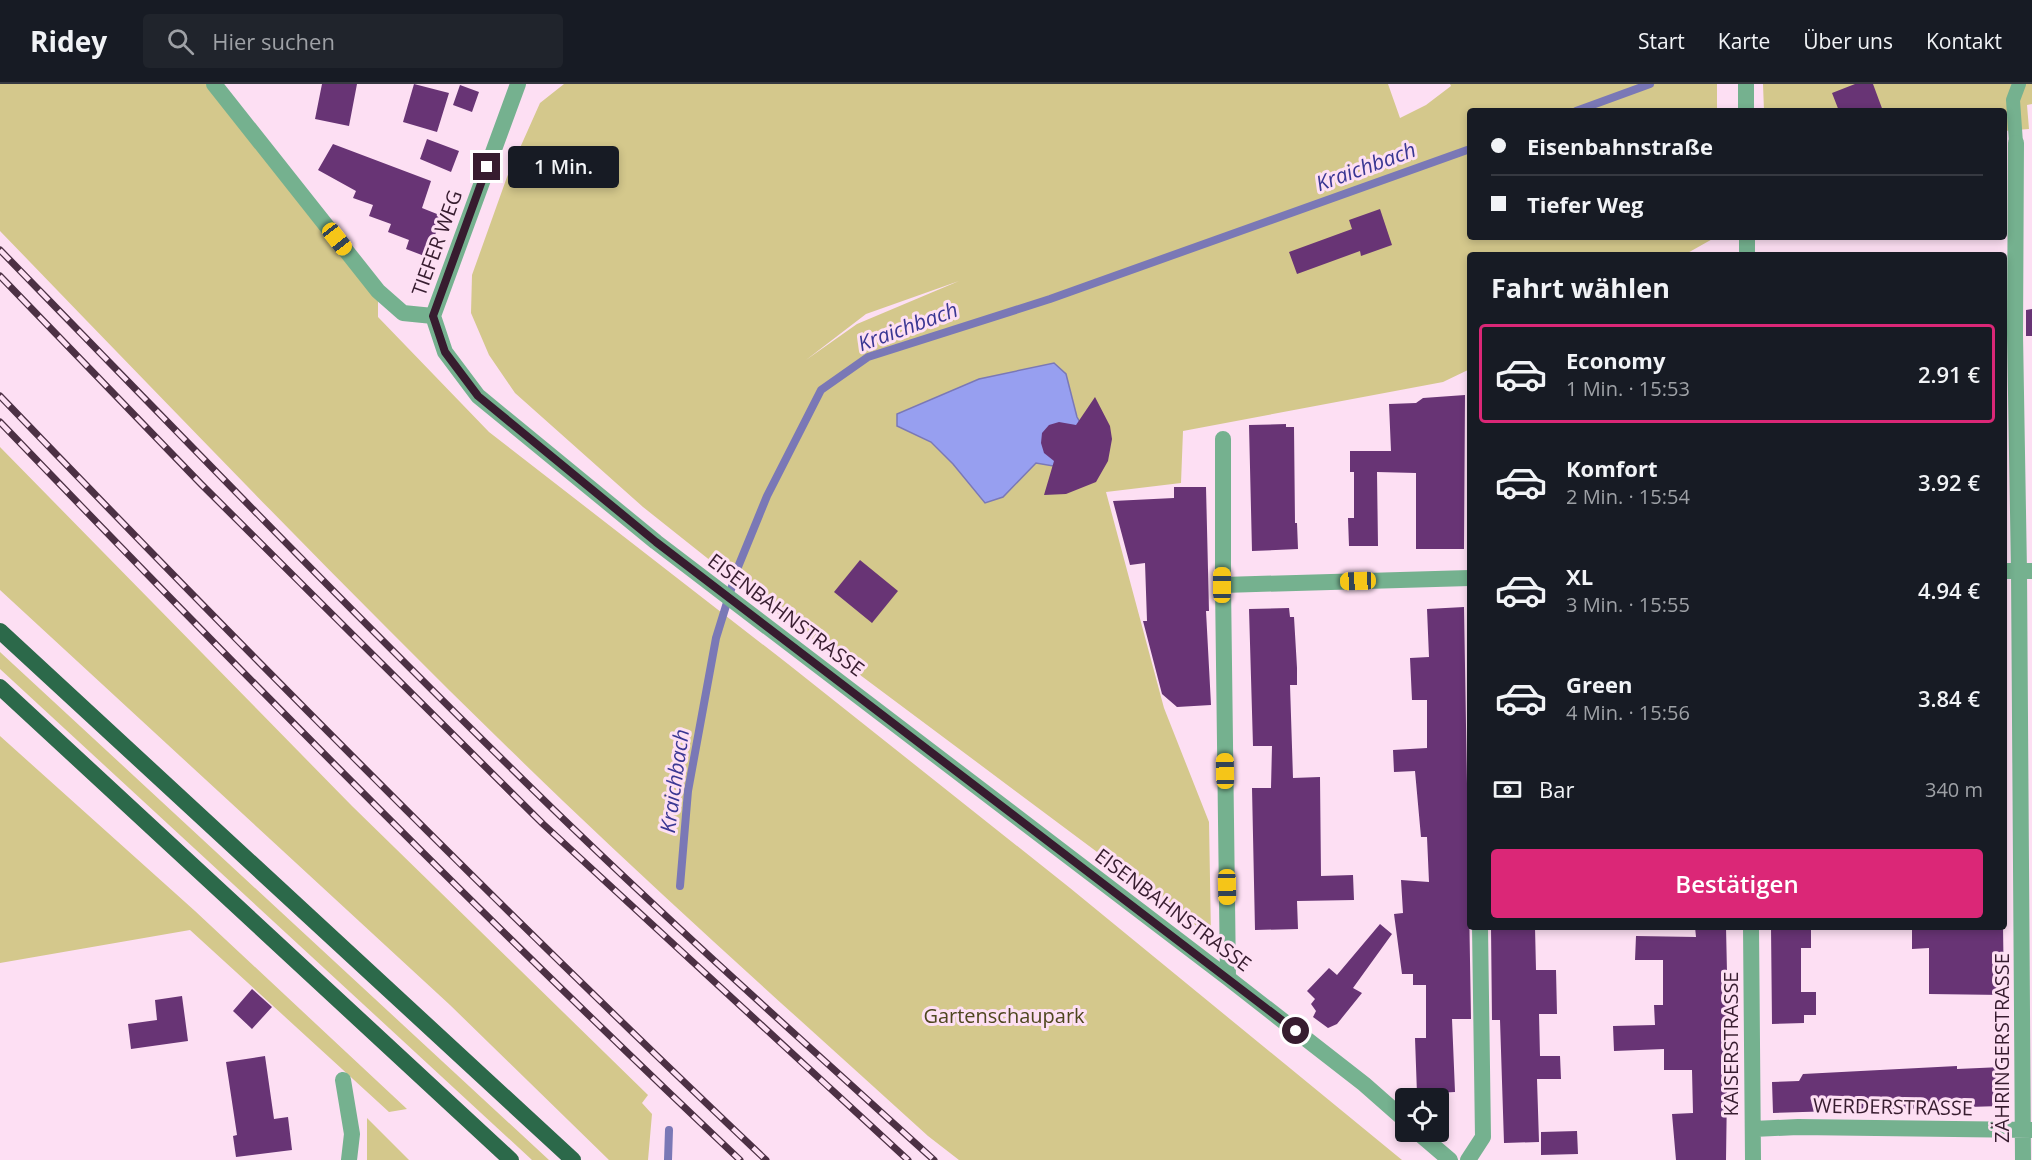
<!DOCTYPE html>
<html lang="de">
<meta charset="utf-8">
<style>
:root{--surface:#171b24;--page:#20242c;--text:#f1f3f6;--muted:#9ea1a6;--line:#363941;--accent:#db2777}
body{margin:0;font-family:"Open Sans",sans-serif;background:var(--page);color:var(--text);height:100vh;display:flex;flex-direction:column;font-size:22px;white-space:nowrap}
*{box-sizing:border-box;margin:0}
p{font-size:20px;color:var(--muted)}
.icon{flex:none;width:33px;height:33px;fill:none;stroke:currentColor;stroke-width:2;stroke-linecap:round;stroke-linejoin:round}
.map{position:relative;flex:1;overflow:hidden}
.panel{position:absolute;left:1467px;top:168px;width:540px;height:678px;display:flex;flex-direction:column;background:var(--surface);border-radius:6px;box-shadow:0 3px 9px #0003}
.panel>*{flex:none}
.guide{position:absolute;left:1467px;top:24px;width:540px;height:132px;border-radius:6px;box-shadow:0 3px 9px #0003;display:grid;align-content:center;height:132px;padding:0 24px;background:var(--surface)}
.buttons{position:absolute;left:1395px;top:1004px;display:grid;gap:12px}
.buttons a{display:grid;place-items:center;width:54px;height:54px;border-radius:6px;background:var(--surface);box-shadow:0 3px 9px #0003;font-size:30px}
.end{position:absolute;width:27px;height:27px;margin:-14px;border:8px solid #371c2f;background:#fff;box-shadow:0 0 0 3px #fff}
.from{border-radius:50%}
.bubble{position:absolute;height:42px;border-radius:6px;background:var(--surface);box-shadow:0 3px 9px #0003;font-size:20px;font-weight:600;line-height:42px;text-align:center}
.car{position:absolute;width:18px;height:36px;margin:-18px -9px;border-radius:8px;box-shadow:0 0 4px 2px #0007;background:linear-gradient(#f5c518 24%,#345 0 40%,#f5c518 0 76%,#345 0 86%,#f5c518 0)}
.guide b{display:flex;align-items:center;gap:21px;height:57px;font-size:22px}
.guide b+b{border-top:2px solid var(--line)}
.guide i{width:15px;height:15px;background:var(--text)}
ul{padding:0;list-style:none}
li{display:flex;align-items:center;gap:18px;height:99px;margin:0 12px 9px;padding:0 12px;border:3px solid transparent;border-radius:6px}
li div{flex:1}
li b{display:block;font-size:22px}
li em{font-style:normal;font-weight:600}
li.active{border-color:var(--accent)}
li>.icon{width:54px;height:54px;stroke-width:1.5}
h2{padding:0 24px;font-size:27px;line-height:72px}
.pay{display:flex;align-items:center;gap:15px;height:66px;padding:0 24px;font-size:22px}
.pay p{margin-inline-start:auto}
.cta{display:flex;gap:12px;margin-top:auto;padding:12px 24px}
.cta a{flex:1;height:69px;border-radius:6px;background:var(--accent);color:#fff;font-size:24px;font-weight:600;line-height:69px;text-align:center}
header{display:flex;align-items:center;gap:36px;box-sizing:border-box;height:84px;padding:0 30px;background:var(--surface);border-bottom:2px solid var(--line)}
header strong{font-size:28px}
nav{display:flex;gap:33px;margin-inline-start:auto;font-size:21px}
.search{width:420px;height:54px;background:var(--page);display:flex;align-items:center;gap:15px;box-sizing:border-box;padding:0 21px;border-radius:6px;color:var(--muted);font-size:22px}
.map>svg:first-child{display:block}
.green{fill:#d4c88c;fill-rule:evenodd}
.water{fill:#979ff0;stroke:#7a78b6;stroke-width:1.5}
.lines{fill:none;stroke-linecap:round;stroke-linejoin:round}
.stream{stroke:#7a78b6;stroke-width:8}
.building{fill:#683475}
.service{stroke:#75b18f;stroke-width:14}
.minor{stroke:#75b18f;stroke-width:16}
.trunk{stroke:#2c694a;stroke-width:16}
.rail-casing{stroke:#4c3044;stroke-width:7}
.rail{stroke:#fddff3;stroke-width:4.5;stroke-dasharray:14;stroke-linecap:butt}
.route{stroke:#371c2f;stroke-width:8}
.labels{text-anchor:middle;stroke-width:6;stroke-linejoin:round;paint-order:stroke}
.street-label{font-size:20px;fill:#371c2f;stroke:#fddff3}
.park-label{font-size:20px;fill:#4e461e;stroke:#fddff3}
.water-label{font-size:21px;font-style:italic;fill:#3a3793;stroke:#fddff3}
</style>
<header>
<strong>Ridey</strong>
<div class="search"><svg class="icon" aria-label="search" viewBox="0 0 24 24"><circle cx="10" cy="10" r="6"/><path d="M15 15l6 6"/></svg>Hier suchen</div>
<nav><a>Start</a><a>Karte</a><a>Über uns</a><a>Kontakt</a></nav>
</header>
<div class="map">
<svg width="2032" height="1076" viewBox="0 0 2032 1076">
<rect width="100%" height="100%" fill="#fddff3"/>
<path class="green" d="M0,0H206L378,207V233L489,348L788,580L1070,804L1402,1076H959L928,1052C806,941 682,831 563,717C370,532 186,339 0,147Z
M564,0H1388L1400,34L1426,21L1451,2L1450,0H1717V27H1470V153H1716L1684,171H1470V285L1443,298L1183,347L1181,399L1106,408L1164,624L1209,738L1211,853L765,520L643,423L515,309L489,271L471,229L472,191L507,93L540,19ZM959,197L857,240L806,276L866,230Z
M1763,0H2032V20L2027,21L2029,45L2004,47V27H1764Z
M0,363L352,722L648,1011L642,1019L652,1030L648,1076H609L450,921L0,506Z
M0,568L549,1076H532L0,585Z
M0,652L195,827L407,1025L389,1028L190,846L0,879Z
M367,1034L409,1076H367Z"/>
<path class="water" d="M1054,279L1066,290L1077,333L1085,347L1059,383L1036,379L1003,413L985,419L953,380L931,358L897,342V330L979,295Z"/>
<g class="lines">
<path class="stream" d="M1576,27L1650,0
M680,802L688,707L716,554L738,483L767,412L821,306L868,273L1050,215L1470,65
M668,1076L669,1046"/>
</g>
<path class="building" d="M322,0H357L349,42L315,35Z
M414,0L449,9L437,48L403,38Z
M1855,0H1873L1883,27H1839L1832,9Z
M460,1L479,8L472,28L453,21Z
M427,55L459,67L451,88L420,75Z
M333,60L431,97L422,124L442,132L427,173L406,165L409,156L388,148L391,140L369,132L373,121L353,114L356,107L318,86Z
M1380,125L1392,161L1361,172L1360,167L1297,190L1289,168L1352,145L1349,136Z
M2032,225V252H2026V226Z
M1465,311L1464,465H1416V389L1377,388L1378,462H1349L1348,434H1354V388H1350V367H1391L1389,320L1416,319L1423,314Z
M1095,313L1110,342L1112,355L1108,377L1096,398L1066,410L1044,411L1054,377L1044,369L1041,359L1042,349L1049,341L1059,338L1076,341Z
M1286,340V343H1294L1295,439H1297L1298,465L1252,467L1249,341Z
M1174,403H1206L1209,527H1206L1211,621L1177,623L1162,610L1143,537H1147L1145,479L1130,481L1113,417L1174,414Z
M860,476L898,507L872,539L834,508Z
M1464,523L1471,935H1452L1455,1008L1417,1010L1415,954H1426V901H1413V890H1402L1394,830L1403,829L1401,796L1429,798L1427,753H1421L1415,687L1394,688L1393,666L1427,664V616H1412L1410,574L1429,573L1427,525Z
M1289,524L1290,533H1294L1297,584V601H1290L1293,694L1320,693L1321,792L1353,791L1354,816L1297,817L1298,845L1255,846L1252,704H1271L1272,662H1253L1249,525Z
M1380,840L1392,850L1353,904L1362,909L1337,940L1328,944L1313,933L1316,927L1311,920L1315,915L1307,907L1329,884L1337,891Z
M1491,843H1535L1536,886H1556L1557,930H1539L1540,972H1560L1561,995H1537L1539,1058L1504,1059L1500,936H1492Z
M1695,843H1726L1728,934L1726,1076H1676L1672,1030L1693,1029L1692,986H1664V965L1614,967L1613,942L1655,941L1654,921H1663V876H1635L1636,852L1696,853Z
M1771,843H1811V864H1801V908H1816V931H1804V939L1772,940Z
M1912,843H2003L2004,911L1929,910V864L1912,865Z
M252,905L272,923L252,945L233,927Z
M182,912L188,957L131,965L128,940L157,936L155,916Z
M265,972L274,1035L288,1033L292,1066L236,1073L233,1052L237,1051L226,978Z
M1957,982V985L2002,983L2001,1022L1773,1029L1772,998L1799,997L1803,990Z
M1577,1047L1578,1070L1541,1071V1048Z"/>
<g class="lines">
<path class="service" d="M2016,59L2013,16L2019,0"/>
<path class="minor" d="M214,0L378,207L403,229L433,232
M1746,27V0
M2016,59L2015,250L2019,487L2023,1076
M1747,153V171
M433,232L445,268L478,312L656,458L1228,894L1364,1000L1406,1037
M433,232L518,0
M1223,355V501L1228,894
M2004,487H2032
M1223,501L1470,494
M1751,843L1753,1076
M343,996L352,1050L349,1076
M1753,1045L1798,1043L2032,1046
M1416,1047L1450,1076
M1468,1076L1483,1053L1480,843"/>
<path class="trunk" d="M0,547L573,1076
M0,603L511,1076"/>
<g class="rail-casing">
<path id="rail" d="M0,166C183,354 365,542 553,725C677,845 806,960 934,1076
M0,192L201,400L543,740L908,1076
M0,312C250,572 504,828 766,1076
M0,338C241,589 487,837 740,1076"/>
</g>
<use href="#rail" class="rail"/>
</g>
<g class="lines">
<path class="route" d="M487,83L433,232L445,268L478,312L656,458L1296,947"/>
</g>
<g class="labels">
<g class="street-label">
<text transform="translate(437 159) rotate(-70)" y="7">TIEFER WEG</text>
<text transform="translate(786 531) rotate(37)" y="7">EISENBAHNSTRASSE</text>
<text transform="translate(1173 826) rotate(37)" y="7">EISENBAHNSTRASSE</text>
<text transform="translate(1731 960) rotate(-90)" y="7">KAISERSTRASSE</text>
<text transform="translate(2002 964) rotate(-90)" y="7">ZÄHRINGERSTRASSE</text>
<text transform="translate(1893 1023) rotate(1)" y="7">WERDERSTRASSE</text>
</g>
<g class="park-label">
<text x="1004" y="939">Gartenschaupark</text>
</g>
<g class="water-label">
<text transform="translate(1366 83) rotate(-20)" y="7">Kraichbach</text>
<text transform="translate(908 243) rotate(-20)" y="7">Kraichbach</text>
<text transform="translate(675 697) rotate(-82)" y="7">Kraichbach</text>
</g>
</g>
</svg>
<div class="buttons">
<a><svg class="icon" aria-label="locate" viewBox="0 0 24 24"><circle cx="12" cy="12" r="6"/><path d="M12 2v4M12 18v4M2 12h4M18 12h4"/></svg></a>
</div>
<i class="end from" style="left:1296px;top:947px"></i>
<i class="end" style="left:487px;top:83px"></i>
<div class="bubble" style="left:508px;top:62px;width:111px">1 Min.</div>
<i class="car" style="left:337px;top:155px;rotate:142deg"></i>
<i class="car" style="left:1358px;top:497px;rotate:268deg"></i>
<i class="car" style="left:1222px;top:501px;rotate:0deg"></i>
<i class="car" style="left:1225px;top:687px;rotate:359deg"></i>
<i class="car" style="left:1227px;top:803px;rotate:179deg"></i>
<div class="guide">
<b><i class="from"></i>Eisenbahnstraße</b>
<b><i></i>Tiefer Weg</b>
</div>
<section class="panel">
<h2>Fahrt wählen</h2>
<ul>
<li class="active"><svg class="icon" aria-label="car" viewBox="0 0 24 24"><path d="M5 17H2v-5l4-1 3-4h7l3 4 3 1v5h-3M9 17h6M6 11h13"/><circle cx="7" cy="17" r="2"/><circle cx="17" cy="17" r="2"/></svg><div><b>Economy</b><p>1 Min. · 15:53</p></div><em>2.91 €</em></li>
<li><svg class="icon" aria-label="car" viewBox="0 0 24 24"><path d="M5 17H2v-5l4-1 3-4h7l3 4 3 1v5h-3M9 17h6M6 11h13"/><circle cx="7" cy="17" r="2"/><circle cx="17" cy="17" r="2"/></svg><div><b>Komfort</b><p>2 Min. · 15:54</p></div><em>3.92 €</em></li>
<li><svg class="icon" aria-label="car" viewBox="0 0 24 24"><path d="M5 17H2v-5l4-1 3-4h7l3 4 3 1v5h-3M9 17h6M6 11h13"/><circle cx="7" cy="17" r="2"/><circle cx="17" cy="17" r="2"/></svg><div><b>XL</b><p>3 Min. · 15:55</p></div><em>4.94 €</em></li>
<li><svg class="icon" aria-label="car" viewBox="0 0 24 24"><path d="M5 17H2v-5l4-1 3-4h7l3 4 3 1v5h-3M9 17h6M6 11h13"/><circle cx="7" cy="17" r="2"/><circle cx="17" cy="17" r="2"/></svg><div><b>Green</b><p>4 Min. · 15:56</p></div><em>3.84 €</em></li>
</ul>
<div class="pay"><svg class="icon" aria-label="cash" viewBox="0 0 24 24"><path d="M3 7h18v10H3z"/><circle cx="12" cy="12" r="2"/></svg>Bar<p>340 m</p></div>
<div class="cta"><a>Bestätigen</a></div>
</section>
</div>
